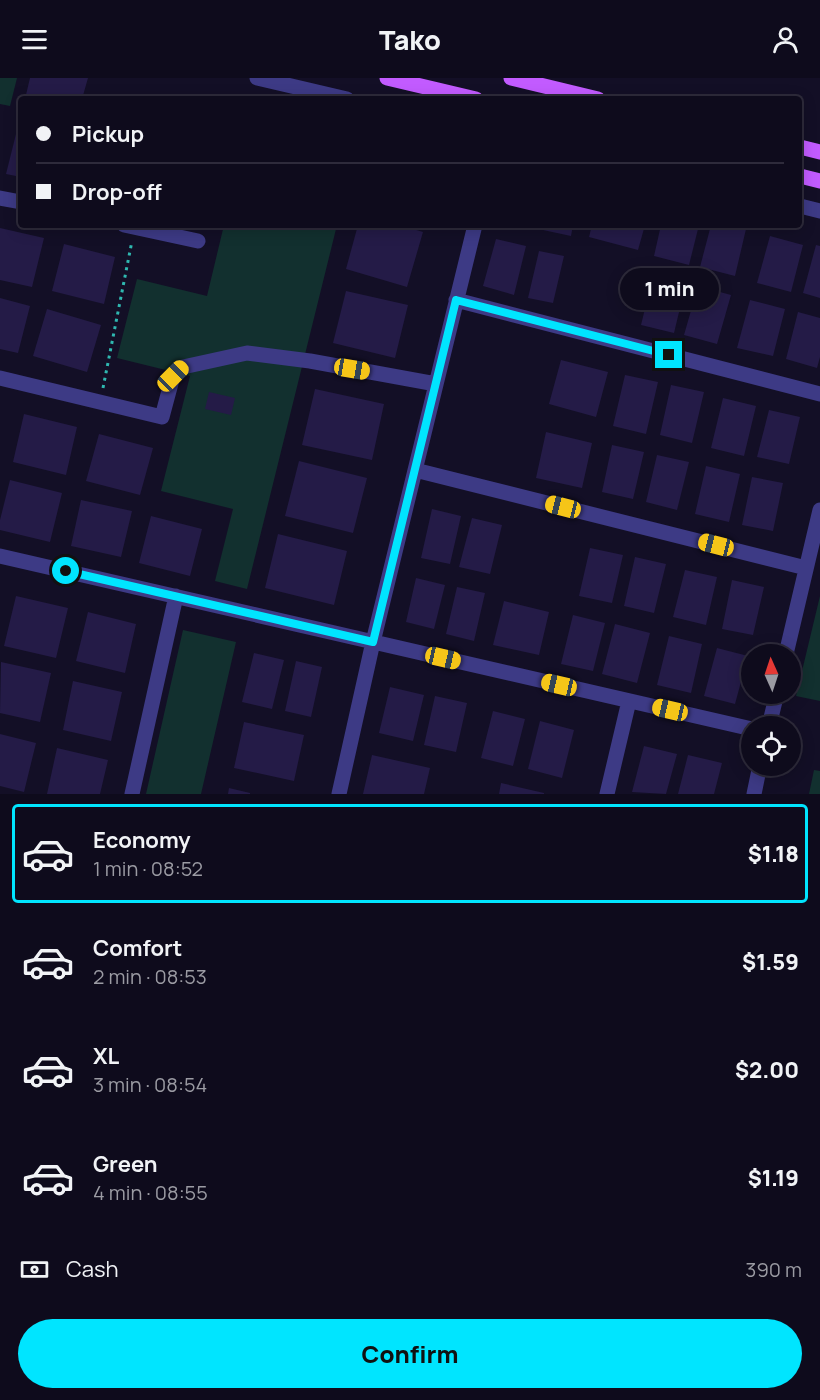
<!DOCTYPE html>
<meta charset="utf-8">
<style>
:root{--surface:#0e0b1c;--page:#171425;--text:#f1f3f6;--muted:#9b9ba3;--line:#2e2b3b;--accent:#00e5ff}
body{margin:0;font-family:Manrope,sans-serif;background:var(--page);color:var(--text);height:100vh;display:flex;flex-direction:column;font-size:22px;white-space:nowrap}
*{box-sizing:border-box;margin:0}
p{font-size:20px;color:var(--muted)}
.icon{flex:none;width:33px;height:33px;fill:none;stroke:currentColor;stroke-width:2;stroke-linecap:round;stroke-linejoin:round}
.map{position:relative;height:716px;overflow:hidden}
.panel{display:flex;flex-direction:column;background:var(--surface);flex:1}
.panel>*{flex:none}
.banner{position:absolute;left:18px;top:18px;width:784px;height:132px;border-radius:6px;box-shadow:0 3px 15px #0003,0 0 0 2px var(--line);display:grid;align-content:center;height:132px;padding:0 18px;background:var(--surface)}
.needle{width:39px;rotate:357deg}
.buttons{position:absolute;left:741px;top:566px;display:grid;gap:12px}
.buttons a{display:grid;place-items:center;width:60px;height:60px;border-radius:50%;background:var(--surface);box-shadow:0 3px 15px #0003,0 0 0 2px var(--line);font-size:30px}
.end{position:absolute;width:27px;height:27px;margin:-14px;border:8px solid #00e5ff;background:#111;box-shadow:0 0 0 3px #111}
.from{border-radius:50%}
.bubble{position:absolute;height:42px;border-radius:21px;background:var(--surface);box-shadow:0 3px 15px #0003,0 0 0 2px var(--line);font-size:20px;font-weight:800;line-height:42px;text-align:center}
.car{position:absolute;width:18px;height:36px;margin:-18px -9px;border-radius:8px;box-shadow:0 0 4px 2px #0007;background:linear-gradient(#f5c518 24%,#345 0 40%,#f5c518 0 76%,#345 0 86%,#f5c518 0)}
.banner b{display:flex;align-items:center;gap:21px;height:57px;font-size:22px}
.banner b+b{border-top:2px solid var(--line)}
.banner i{width:15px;height:15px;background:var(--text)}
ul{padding:10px 0 0;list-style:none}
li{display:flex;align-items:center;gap:18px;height:99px;margin:0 12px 9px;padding:0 6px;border:3px solid transparent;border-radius:6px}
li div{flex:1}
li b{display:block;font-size:22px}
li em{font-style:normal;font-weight:800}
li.current{border-color:var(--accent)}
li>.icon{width:54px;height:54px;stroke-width:1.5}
.pay{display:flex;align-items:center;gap:15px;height:66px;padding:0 18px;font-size:22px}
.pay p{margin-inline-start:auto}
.button{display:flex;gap:12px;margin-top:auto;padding:12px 18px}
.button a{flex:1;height:69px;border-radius:36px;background:var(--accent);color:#111;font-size:24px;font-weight:800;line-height:69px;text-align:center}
header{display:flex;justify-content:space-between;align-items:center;height:78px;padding:0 18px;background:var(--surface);font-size:27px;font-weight:800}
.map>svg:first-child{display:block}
.green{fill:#12302f}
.building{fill:#241b47}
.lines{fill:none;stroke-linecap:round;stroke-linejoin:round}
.path{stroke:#2fb8b0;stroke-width:3;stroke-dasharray:3 4.5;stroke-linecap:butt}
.minor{stroke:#3d3a85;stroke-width:15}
.major{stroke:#c25bff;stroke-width:15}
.route{stroke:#00e5ff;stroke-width:8}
</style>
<header><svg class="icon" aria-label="menu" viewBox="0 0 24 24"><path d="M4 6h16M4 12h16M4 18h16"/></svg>Tako<svg class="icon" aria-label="person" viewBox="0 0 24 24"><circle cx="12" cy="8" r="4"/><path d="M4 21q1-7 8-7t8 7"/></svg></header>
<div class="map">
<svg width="820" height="716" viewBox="0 0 820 716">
<rect width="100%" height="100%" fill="#130f26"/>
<path class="green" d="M0,0H17L10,28L0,26Z
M224,147H337L247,511L215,503L233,431L161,413L190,298L117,280L137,201L207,218Z
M820,518V623L796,618Z
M183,552L236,564L201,716H146Z
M814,692L820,693V716H809Z"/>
<path class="building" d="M30,0H88L82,21H25Z
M18,48H21V99L6,96Z
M358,147H400L423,154L407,209L346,191Z
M544,147H573L571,158L543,152Z
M592,147H645L638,172L589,159Z
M661,147H699L689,187L654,178Z
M711,147H729L746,151L735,198L700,189Z
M0,150L44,160L32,209L0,202Z
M770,158L803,167L791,214L757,205Z
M496,161L526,168L514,217L483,208Z
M64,166L115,179L104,226L52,213Z
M816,167L820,168V220L803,215Z
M539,173L564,178L553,225L528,220Z
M653,198L686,205L674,255L641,247Z
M698,208L731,217L717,266L684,257Z
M346,213L408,227L395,280L333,265Z
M0,220L30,228L18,275L0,271Z
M750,222L785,231L773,278L737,270Z
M47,231L101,247L87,294L33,278Z
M798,234L820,240V279L817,290L786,281Z
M561,282L608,294L596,339L549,326Z
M625,297L658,304L646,356L613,348Z
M671,307L704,314L692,365L660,357Z
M315,311L384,326L372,382L302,367Z
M209,314L235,320L231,337L205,331Z
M723,320L756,328L744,378L711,370Z
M769,332L800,339L789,386L757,379Z
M24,336L77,349L66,397L13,384Z
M546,354L592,365L582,410L536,400Z
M99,356L153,370L140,417L86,403Z
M612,367L644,374L633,421L602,414Z
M657,377L689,384L677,432L646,424Z
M299,383L367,400L353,455L285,438Z
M706,388L740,396L729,444L695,436Z
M752,399L783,405L773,453L742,447Z
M10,402L62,415L50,464L0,452V442Z
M81,422L132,433L121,479L71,468Z
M432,431L461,438L450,486L421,480Z
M151,438L202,451L190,498L139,485Z
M472,440L502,447L490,496L459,489Z
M278,456L347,473L334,527L265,510Z
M590,470L623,477L612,525L579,518Z
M635,479L666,486L654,535L624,528Z
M685,492L717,499L706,547L673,539Z
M416,500L445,507L434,551L406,544Z
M732,502L764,509L753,557L722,551Z
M457,509L485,515L474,563L446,556Z
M16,518L68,530L56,580L4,568Z
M504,523L549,534L539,577L493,567Z
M88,534L136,546L125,595L76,583Z
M573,537L605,545L593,593L561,586Z
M615,546L650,555L637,605L602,596Z
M669,558L702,566L691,615L657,607Z
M717,570L748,578L735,626L704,618Z
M254,575L284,582L272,631L242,624Z
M296,583L322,589L311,639L285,633Z
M1,584L51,595L40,644L0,635Z
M73,603L122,614L111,663L63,652Z
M390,609L424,617L413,663L379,655Z
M435,618L467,625L456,674L424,667Z
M493,633L525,641L513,688L481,680Z
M540,643L574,652L562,700L528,691Z
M244,644L304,657L294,703L234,690Z
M0,656L36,665L24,714L0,708Z
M644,668L677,676L666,716L632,714Z
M57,670L108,682L100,716H47Z
M372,677L430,690L424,716H363Z
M688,677L722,685L714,716H678Z
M501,705L544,715V716H499Z
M229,710L250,715V716H228Z"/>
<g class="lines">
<path class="path" d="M103,310L132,163"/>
<path class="minor" d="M257,0L347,21
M0,120L21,124
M800,128L820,133
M124,147L198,163
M456,222L820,316
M0,300L162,339L173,298L183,289L247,275L310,283L436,306
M415,392L806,490
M0,478L752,651
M786,576L820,432
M769,648L777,615
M132,716L176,518
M339,716L373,564L475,147
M607,716L629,623
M754,716L760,687"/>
<path class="major" d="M387,0L476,21
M511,0L598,21
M800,69L820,74
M800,98L820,103"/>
</g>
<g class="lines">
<path class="route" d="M66,493L373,564L456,222L669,277"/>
</g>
</svg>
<div class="buttons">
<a><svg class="needle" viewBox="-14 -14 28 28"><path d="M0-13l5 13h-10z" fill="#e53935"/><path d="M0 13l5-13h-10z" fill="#9b9ba3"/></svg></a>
<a><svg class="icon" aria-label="locate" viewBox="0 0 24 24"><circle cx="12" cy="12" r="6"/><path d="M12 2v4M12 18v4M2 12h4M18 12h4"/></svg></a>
</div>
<i class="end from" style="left:66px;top:493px"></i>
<i class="end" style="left:669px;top:277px"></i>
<div class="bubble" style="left:620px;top:190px;width:99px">1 min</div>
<i class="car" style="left:352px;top:291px;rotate:100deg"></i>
<i class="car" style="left:173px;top:298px;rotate:45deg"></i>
<i class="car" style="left:563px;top:429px;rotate:284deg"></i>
<i class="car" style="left:716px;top:467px;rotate:284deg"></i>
<i class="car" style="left:443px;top:580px;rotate:103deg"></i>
<i class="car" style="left:559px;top:607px;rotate:283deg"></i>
<i class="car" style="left:670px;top:632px;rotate:283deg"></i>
<div class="banner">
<b><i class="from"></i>Pickup</b>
<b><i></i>Drop-off</b>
</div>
</div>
<section class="panel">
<ul>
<li class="current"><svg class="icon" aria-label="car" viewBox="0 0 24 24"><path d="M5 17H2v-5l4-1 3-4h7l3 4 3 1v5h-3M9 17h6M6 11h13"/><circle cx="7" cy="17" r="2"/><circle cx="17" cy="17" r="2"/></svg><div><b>Economy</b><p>1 min · 08:52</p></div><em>$1.18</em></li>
<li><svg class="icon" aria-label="car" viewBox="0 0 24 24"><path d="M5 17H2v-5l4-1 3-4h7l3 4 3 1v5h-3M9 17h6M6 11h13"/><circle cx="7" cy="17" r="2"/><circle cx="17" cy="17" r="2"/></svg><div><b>Comfort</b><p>2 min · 08:53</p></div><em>$1.59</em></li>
<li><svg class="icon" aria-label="car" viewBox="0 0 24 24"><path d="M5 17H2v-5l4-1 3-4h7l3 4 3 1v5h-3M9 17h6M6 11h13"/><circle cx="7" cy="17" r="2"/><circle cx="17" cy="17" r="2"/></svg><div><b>XL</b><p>3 min · 08:54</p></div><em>$2.00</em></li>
<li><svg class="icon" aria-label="car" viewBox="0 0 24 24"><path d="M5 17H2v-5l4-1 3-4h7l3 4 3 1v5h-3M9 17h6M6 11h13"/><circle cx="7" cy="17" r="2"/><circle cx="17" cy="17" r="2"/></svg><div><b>Green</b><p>4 min · 08:55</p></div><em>$1.19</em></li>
</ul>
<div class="pay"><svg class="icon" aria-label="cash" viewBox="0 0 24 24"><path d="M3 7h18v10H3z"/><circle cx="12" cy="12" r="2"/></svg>Cash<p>390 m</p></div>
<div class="button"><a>Confirm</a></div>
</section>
